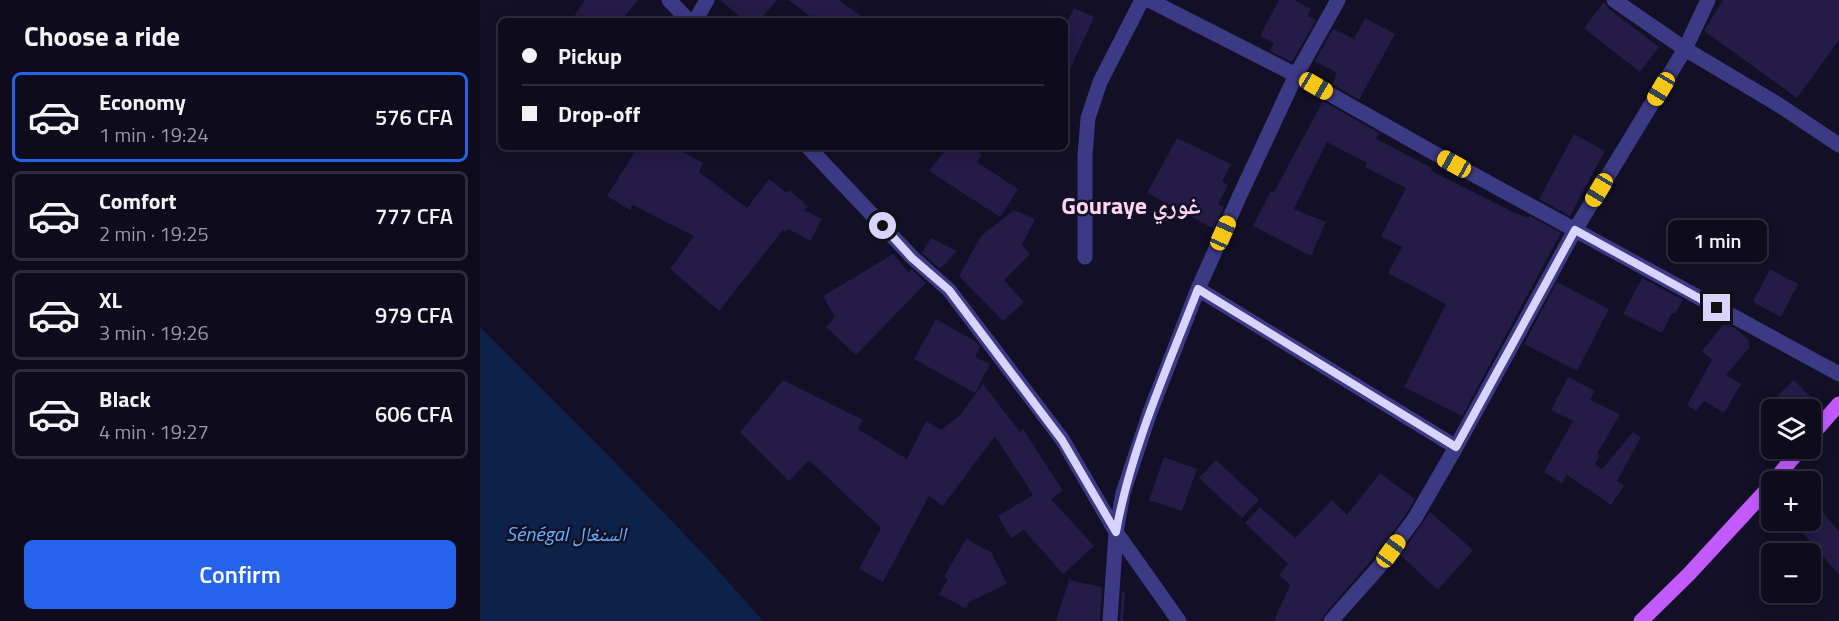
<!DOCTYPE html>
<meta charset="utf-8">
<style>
:root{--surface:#0e0b1c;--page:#171425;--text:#f1f3f6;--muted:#9b9ba3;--line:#2e2b3b;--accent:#2563eb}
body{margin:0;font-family:"Titillium Web","Noto Naskh Arabic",sans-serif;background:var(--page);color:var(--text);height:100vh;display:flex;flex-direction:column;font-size:22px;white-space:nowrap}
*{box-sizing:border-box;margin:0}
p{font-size:20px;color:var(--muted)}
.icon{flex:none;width:33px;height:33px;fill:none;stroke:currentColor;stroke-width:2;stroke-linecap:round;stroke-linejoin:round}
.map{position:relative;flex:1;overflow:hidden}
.details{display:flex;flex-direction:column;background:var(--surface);width:480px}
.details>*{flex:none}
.guide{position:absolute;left:18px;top:18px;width:570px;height:132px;border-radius:9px;box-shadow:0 3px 15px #0003,0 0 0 2px var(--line);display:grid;align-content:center;height:132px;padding:0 24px;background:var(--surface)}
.buttons{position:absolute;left:1281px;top:399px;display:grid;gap:12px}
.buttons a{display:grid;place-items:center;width:60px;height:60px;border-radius:9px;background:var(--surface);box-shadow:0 3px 15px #0003,0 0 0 2px var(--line);font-size:30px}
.end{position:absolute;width:27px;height:27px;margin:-14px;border:8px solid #d9d4ff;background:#111;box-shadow:0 0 0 3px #111}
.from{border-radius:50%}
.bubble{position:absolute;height:42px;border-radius:9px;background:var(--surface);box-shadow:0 3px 15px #0003,0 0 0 2px var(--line);font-size:20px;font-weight:600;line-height:42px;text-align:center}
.car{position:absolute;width:18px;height:36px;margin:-18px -9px;border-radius:8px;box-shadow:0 0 4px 2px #0007;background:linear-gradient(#f5c518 24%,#345 0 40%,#f5c518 0 76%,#345 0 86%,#f5c518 0)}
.guide b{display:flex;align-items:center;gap:21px;height:57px;font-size:22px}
.guide b+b{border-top:2px solid var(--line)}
.guide i{width:15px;height:15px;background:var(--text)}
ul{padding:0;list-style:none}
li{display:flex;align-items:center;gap:18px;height:90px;margin:0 12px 9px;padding:0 12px;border:3px solid var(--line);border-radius:9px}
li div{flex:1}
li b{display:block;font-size:22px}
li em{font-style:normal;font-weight:600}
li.active{border-color:var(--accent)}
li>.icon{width:54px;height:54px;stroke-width:1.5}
h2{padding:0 24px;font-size:27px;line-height:72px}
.button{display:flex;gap:12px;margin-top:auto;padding:12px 24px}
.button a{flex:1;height:69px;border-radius:9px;background:var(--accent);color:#fff;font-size:24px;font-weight:600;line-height:69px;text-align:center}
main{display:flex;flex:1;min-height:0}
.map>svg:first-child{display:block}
.water{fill:#0c2248}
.building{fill:#241b47}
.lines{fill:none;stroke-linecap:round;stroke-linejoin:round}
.street{stroke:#3d3a85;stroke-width:15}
.primary{stroke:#c25bff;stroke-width:15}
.route{stroke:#d9d4ff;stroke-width:8}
.labels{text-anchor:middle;stroke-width:5;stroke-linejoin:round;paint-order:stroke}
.water-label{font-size:20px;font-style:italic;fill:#62b6ff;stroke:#130f26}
.district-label{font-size:24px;font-weight:bold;fill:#ffd6f0;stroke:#130f26}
</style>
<main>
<section class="details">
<h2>Choose a ride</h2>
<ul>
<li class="active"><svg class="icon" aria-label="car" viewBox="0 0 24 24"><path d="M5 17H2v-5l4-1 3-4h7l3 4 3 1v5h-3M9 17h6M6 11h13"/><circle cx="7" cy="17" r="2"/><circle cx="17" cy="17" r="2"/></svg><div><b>Economy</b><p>1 min · 19:24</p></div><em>576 CFA</em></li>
<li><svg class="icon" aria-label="car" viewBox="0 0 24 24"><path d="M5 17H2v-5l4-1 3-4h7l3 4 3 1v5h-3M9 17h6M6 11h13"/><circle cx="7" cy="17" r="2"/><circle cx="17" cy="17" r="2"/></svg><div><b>Comfort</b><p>2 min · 19:25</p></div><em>777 CFA</em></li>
<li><svg class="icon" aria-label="car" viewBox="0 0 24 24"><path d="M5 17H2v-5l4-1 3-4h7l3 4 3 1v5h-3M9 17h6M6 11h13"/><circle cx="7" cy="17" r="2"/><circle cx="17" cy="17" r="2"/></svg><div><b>XL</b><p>3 min · 19:26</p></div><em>979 CFA</em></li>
<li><svg class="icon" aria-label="car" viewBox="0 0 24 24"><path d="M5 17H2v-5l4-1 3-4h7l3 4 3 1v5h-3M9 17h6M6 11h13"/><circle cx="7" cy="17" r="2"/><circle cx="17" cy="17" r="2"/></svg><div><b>Black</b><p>4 min · 19:27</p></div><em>606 CFA</em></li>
</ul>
<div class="button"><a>Confirm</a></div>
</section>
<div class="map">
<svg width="1359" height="621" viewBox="0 0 1359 621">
<rect width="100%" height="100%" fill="#130f26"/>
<path class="water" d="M0,327L131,458L228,559L283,621H0Z"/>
<path class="building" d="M105,0H158L141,21H91Z
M240,0H297L279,21H265Z
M308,0H359L388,21H337Z
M799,0H814L831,9L828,16L836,20L812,62L790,51L794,43L780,36Z
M1243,0H1359V40L1317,98L1224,31Z
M1124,2L1128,8L1179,47L1160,72L1104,28Z
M594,8L614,17L585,80V27Z
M885,18L915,34L879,100L852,84L857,73L835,61L853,29L874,39Z
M843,101L899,133L896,139L952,168L951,171L1035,213L1048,218L1050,216L1081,233L982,416L924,387L966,304L908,273L922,247L901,236L926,188L885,167L887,163L847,142L814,209L846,222L831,256L773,226L791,191L794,192Z
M1094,134L1125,151L1090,216L1059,199Z
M697,138L751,164L742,182L748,185L738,204L744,207L734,229L667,193Z
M158,147H193L223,163L219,172L267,208L289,179L307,193L310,190L328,207L324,210L342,219L330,241L308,229L305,232L303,230L239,311L190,269L214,236L153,205L150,210L127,196Z
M468,147H490L502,154L497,162L538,189L520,217L449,171Z
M534,210L555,219L542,245L550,254L524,280L544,302L523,321L479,276L501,236Z
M451,238L477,251L460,269L442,253Z
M413,254L429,273L431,269L446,283L376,355L346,327L355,317L343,296Z
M1290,269L1318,284L1301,317L1273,302Z
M1162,278L1203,300L1195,314L1192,313L1182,333L1143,314Z
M1077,282L1129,309L1097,371L1044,344Z
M456,319L495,341L500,347L495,357L510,364L495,393L434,359Z
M1243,325H1249L1256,329L1269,340V348L1246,375L1261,384L1244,413L1224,401L1216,411L1207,405L1232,360L1222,351Z
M1088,377L1115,391L1110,400L1140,414L1117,454L1120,455L1115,464L1122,469L1153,432L1161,437L1137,481L1144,486L1131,505L1087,475L1082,483L1064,472L1093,421L1071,410Z
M303,380L383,420L378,429L427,459L446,421L461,430L480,415L503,384L540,432L543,429L583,491L571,499L614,546L583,574L544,530L531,538L518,516L553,495L515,436L463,506L449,496L403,582L379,569L401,528L329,460L309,481L260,432Z
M1314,380L1333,399L1322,410H1283Z
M684,457L717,469L702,511L669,500Z
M736,460L779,500L762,518L719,478Z
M900,473L935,499L927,513L891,561L844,615L841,621H794L810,585L799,575L808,564L765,523L780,507L815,538L852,500L867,515Z
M1330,498L1359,531V575L1312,520H1330Z
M950,512L993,550L958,590L920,555Z
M486,539L511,552L527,584L489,602L486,609L459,594L468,579L464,577Z
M589,580L622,587L620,621H576Z
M642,592H645L643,621H640Z"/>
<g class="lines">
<path class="street" d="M189,0L209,21
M669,0L816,75L954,153L1359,374
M1134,0L1205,49L1299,105L1359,145
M215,21L227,0
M328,147L433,258L469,290L582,439L636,532L699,621
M605,257V155L608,118L620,82L662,0
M718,289L976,447
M630,621L636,532L643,493L670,412L718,289L760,195L816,75L858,0
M851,621L899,567L935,518L976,447L1095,230L1205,49L1228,0"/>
<path class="primary" d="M1330,437L1359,404
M1293,482L1321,448
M1161,621L1209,574L1292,484"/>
</g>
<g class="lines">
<path class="route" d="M403,226L432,258L469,290L582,440L636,532C651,448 687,369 718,289L976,447L1095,230L1237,308"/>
</g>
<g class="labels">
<g class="water-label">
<text x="86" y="541">Sénégal السنغال</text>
</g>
<g class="district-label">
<text x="651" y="214">Gouraye غوري</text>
</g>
</g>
</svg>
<div class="buttons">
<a><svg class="icon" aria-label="layers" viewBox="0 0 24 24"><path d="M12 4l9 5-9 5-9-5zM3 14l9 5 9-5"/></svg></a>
<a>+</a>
<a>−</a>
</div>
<i class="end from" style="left:403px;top:226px"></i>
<i class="end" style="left:1237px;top:308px"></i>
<div class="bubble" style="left:1188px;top:220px;width:99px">1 min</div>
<i class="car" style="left:836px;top:86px;rotate:120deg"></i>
<i class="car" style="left:1181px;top:89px;rotate:211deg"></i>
<i class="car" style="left:974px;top:164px;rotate:299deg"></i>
<i class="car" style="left:1119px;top:190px;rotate:211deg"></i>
<i class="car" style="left:743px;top:233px;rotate:24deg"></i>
<i class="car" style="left:911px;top:551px;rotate:36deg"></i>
<div class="guide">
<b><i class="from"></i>Pickup</b>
<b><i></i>Drop-off</b>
</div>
</div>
</main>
